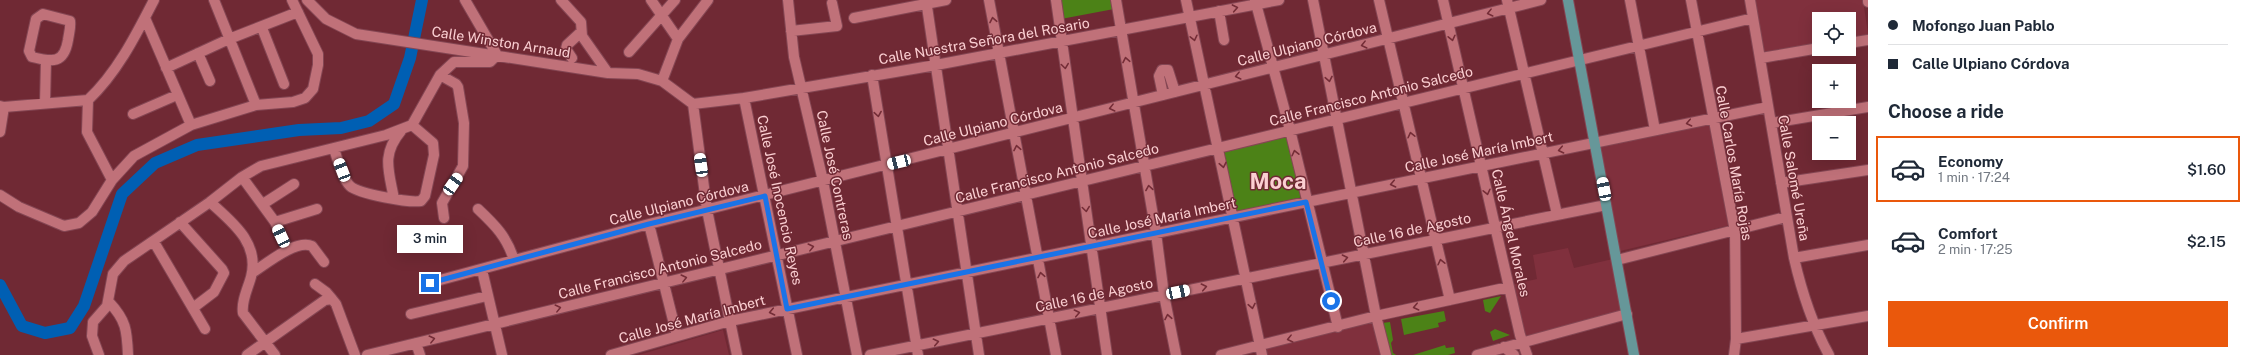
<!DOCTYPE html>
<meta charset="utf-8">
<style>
:root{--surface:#fff;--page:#f2f2f3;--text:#1f2937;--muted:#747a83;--line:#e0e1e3;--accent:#ea580c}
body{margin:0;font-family:"Public Sans",sans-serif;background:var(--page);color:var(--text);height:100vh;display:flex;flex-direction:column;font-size:15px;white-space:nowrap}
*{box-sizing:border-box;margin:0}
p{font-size:13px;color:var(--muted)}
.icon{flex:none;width:22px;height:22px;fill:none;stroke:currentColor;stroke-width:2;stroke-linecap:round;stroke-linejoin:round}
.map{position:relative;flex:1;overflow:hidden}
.drawer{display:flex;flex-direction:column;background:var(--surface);width:380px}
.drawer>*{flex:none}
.hud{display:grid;align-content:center;height:88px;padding:0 20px;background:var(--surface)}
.fabs{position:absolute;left:1812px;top:12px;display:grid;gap:8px}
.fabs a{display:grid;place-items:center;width:44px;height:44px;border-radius:0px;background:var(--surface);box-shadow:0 4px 16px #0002;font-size:20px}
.end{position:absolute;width:18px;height:18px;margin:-9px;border:5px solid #1a73e8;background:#fff;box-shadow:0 0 0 2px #fff}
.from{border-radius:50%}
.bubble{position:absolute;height:28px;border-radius:0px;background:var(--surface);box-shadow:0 4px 16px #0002;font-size:13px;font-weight:600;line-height:28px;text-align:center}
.car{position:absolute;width:12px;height:24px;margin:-12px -6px;border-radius:5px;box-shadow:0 0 3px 1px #0007;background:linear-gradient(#fff 24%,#345 0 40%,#fff 0 76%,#345 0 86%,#fff 0)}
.hud b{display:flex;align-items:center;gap:14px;height:38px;font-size:15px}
.hud b+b{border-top:1px solid var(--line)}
.hud i{width:10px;height:10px;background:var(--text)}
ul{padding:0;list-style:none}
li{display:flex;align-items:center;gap:12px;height:66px;margin:0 8px 6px;padding:0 12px;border:2px solid transparent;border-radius:0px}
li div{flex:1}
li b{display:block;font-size:15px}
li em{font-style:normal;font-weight:600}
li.selected{border-color:var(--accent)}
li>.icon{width:36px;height:36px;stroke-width:1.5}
h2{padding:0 20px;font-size:18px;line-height:48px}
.button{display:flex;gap:8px;margin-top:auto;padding:8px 20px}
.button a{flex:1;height:46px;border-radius:0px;background:var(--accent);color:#fff;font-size:16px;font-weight:600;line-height:46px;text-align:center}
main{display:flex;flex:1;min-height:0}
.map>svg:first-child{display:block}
.built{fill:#80303d}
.green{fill:#4c8217}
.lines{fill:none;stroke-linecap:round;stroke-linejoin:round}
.river{stroke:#005fb3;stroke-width:12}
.minor-casing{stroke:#844653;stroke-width:12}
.major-casing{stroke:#844653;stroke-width:12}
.minor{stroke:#c07179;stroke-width:10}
.major{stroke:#669799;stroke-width:10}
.oneway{stroke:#742d37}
.route{stroke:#1a73e8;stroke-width:5}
.labels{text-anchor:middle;stroke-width:3;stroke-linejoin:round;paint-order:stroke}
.street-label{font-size:14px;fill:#fbcfd2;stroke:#702934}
.town-label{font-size:22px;font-weight:bold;fill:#fbcfd2;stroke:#702934}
</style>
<main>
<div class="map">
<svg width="1868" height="355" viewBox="0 0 1868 355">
<rect width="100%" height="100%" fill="#702934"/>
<path class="built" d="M1752,0H1863L1868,34L1849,38V19H1819V43L1761,52Z
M1711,122L1730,225L1620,251L1598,145Z
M1568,248L1574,268L1613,259L1624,311L1525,339L1512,285L1537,279L1533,255Z
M1372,321L1380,355H1266L1265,349Z
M723,330L729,355H639Z"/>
<path class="green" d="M1058,0H1113L1114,9L1061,19Z
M1288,133L1303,197L1235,212L1223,150Z
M1501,296L1490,313L1485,311L1483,300Z
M1444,311L1446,321L1438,323L1439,327L1404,335L1401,319Z
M1390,322L1393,340L1391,343L1393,353L1396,355H1389L1382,323Z
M1495,329L1510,335L1493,341L1490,332Z
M1445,345L1446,348L1454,347L1455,353L1448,355H1413Z"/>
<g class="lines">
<path class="river" d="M0,285L22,326L45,333L70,328L84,306L122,194L155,163L197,145L299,130L341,128L369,121L394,104L410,58L422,0"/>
<g class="minor-casing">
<path id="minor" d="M214,0L256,105
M307,0L326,19L356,34L608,73L638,74L662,81L693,104
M561,0L581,22L582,36L608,73
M651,0L678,39
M788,0L794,57L823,181L857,355
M926,0L979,355
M989,0L1056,355
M1056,0L1107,355
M1116,0L1156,233L1164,295L1176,355
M1186,0L1262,355
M1255,0L1290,130L1338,327
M1313,0L1376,316L1386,355
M1379,0L1450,300
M1443,0L1520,335L1527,355
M1507,0L1557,214
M1630,0L1655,130
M1691,0L1735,231L1736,339L1734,355
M1750,0L1794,258C1802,293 1812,324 1829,355
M1868,0V2
M1219,11L1224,40
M43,14L70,21C71,27 69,33 68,40C64,64 53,62 32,57L29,51L36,19Z
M145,18L191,125
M854,18L946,0
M262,28L284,84
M791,31L837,26L832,3
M1849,43L1868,40
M629,52L675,0
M198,53L210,81
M572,58L566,49L567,45L581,32
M1761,58L1819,48
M166,68L229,39L298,12
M440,75L456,84L458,87L464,123L463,166L442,203L444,218
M872,75L918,355
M662,81L678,39L708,0
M1163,95L1159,76L1162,70H1168L1175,92
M744,98L797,355
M45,103L46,60
M693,104L744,98L936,65L1279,0
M693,104L707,210L737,355
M0,106L4,107L88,100
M133,114L177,95
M1772,123L1868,107
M0,132L4,107
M334,149C338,160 342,178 350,186C359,194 409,203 421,201L425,196L434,155L433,143L412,125
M242,177L275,222L288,250
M112,180L87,132L88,100C117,73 136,35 154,0
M1781,183L1868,170
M0,195L19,207L64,226L79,223L92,212L112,180L134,156L191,125L256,105L293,102L305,98L313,89L318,65V54L292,0
M394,199C389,171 381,155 401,131
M210,202C232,222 260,243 251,277C248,288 241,302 243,313L275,355
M263,204L294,184
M478,209C495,225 507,237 514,260
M180,222L222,269L224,273L214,292L193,308
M275,222L317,209
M649,224L677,336
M154,242L205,329
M1794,258L1868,245
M1617,260L1786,217
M482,270L502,355
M252,273C266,264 296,239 312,246L324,262
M429,283L649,224L1541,0
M315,284L326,292L332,299
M109,302C126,320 127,330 128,355
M411,314L487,296
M1736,339L1868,316
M416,343L420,355
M1504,347L1514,355
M99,355L92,336L93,322L107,306L113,274L124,261L210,202L242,177L261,166L386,135L412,125L440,75L454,62H490L497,55L465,0
M247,355L325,300L332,299L336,304L355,355
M367,355L1753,18
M611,355L730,321L1768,107
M870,355L1606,205
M1221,355L1376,316L1509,287
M1477,355L1627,314"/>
</g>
<g class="major-casing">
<path id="major" d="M1568,0L1634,355"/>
</g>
<use href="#minor" class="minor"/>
<use href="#major" class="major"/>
</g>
<defs><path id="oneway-chevron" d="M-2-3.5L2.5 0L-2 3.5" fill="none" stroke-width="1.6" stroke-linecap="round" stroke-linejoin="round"/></defs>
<g class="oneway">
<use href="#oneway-chevron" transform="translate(1235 8) rotate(-11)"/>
<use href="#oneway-chevron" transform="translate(1490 13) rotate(166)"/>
<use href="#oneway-chevron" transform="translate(993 20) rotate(-101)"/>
<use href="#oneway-chevron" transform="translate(1194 38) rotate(77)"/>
<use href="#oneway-chevron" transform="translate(1452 38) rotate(77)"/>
<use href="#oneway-chevron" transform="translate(1364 45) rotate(166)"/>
<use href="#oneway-chevron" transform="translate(1126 60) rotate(-101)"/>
<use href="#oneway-chevron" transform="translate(1065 66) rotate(82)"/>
<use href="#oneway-chevron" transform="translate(1238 76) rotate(166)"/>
<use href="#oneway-chevron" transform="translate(1329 79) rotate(79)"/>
<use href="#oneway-chevron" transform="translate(1112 108) rotate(166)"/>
<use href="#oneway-chevron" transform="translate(878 114) rotate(81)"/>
<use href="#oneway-chevron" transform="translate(1689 123) rotate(168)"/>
<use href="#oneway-chevron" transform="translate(1411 135) rotate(-103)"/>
<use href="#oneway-chevron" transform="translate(1017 148) rotate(-101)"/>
<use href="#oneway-chevron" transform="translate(1561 150) rotate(168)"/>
<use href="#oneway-chevron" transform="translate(1295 153) rotate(-103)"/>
<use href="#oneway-chevron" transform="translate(1223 165) rotate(79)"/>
<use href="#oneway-chevron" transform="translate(1393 184) rotate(168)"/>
<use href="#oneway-chevron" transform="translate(1149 188) rotate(-99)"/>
<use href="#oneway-chevron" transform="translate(1487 192) rotate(77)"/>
<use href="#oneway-chevron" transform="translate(1086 209) rotate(82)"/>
<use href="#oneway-chevron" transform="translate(811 247) rotate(-14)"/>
<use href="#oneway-chevron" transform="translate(1345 258) rotate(-12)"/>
<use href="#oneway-chevron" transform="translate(1441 262) rotate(-103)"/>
<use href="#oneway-chevron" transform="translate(1041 275) rotate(-101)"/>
<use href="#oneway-chevron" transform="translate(684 278) rotate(-14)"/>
<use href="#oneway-chevron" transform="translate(1204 287) rotate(-12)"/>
<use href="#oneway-chevron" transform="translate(1252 306) rotate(79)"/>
<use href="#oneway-chevron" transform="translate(1416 307) rotate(167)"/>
<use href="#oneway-chevron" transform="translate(558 308) rotate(-14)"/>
<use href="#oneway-chevron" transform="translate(772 312) rotate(168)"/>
<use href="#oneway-chevron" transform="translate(1077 313) rotate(-12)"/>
<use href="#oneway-chevron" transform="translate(1168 317) rotate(-101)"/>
<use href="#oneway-chevron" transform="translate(432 339) rotate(-14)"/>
<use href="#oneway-chevron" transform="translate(1290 339) rotate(166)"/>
<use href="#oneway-chevron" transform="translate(936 342) rotate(-12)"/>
</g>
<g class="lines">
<path class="route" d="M430,283L649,224L765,196L787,309L1306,202L1331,301"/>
</g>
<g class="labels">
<g class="street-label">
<text transform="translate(984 41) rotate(-10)" y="5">Calle Nuestra Señora del Rosario</text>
<text transform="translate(501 42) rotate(9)" y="5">Calle Winston Arnaud</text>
<text transform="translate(1307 44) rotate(-14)" y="5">Calle Ulpiano Córdova</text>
<text transform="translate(1371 96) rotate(-14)" y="5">Calle Francisco Antonio Salcedo</text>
<text transform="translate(993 124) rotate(-14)" y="5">Calle Ulpiano Córdova</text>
<text transform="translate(1479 152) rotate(-12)" y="5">Calle José María Imbert</text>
<text transform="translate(1734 163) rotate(80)" y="5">Calle Carlos María Rojas</text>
<text transform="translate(1057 173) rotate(-14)" y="5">Calle Francisco Antonio Salcedo</text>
<text transform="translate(835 175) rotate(78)" y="5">Calle José Contreras</text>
<text transform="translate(1794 178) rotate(80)" y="5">Calle Salomé Ureña</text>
<text transform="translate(780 200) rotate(78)" y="5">Calle José Inocencio Reyes</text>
<text transform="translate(679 203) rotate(-14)" y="5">Calle Ulpiano Córdova</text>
<text transform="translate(1162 218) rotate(-12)" y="5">Calle José María Imbert</text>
<text transform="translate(1412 230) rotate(-12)" y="5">Calle 16 de Agosto</text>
<text transform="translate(1511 233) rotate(77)" y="5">Calle Ángel Morales</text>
<text transform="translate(660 269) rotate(-14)" y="5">Calle Francisco Antonio Salcedo</text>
<text transform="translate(1094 295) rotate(-12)" y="5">Calle 16 de Agosto</text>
<text transform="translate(692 319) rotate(-15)" y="5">Calle José María Imbert</text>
</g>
<g class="town-label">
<text x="1278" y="189">Moca</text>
</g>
</g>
</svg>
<div class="fabs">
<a><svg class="icon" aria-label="locate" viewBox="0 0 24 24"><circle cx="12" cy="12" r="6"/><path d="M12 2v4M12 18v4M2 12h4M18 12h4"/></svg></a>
<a>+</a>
<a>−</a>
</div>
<i class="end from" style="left:1331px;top:301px"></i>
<i class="end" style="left:430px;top:283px"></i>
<div class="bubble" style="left:397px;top:225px;width:66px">3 min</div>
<i class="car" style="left:899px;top:162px;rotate:256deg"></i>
<i class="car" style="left:701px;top:165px;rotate:352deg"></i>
<i class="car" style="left:342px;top:170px;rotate:339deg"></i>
<i class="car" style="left:453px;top:184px;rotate:35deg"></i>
<i class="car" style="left:1604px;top:189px;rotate:349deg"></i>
<i class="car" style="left:281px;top:236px;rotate:335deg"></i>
<i class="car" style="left:1178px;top:292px;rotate:78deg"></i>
</div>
<section class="drawer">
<div class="hud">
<b><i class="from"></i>Mofongo Juan Pablo</b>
<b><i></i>Calle Ulpiano Córdova</b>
</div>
<h2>Choose a ride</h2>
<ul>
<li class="selected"><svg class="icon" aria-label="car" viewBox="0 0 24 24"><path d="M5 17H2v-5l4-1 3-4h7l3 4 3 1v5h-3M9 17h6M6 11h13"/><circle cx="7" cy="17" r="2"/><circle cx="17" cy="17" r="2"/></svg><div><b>Economy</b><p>1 min · 17:24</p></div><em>$1.60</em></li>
<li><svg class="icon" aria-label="car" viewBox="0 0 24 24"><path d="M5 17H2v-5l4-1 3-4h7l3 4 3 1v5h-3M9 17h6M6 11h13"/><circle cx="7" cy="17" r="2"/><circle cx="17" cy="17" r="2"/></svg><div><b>Comfort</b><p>2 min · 17:25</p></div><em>$2.15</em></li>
</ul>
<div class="button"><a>Confirm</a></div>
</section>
</main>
